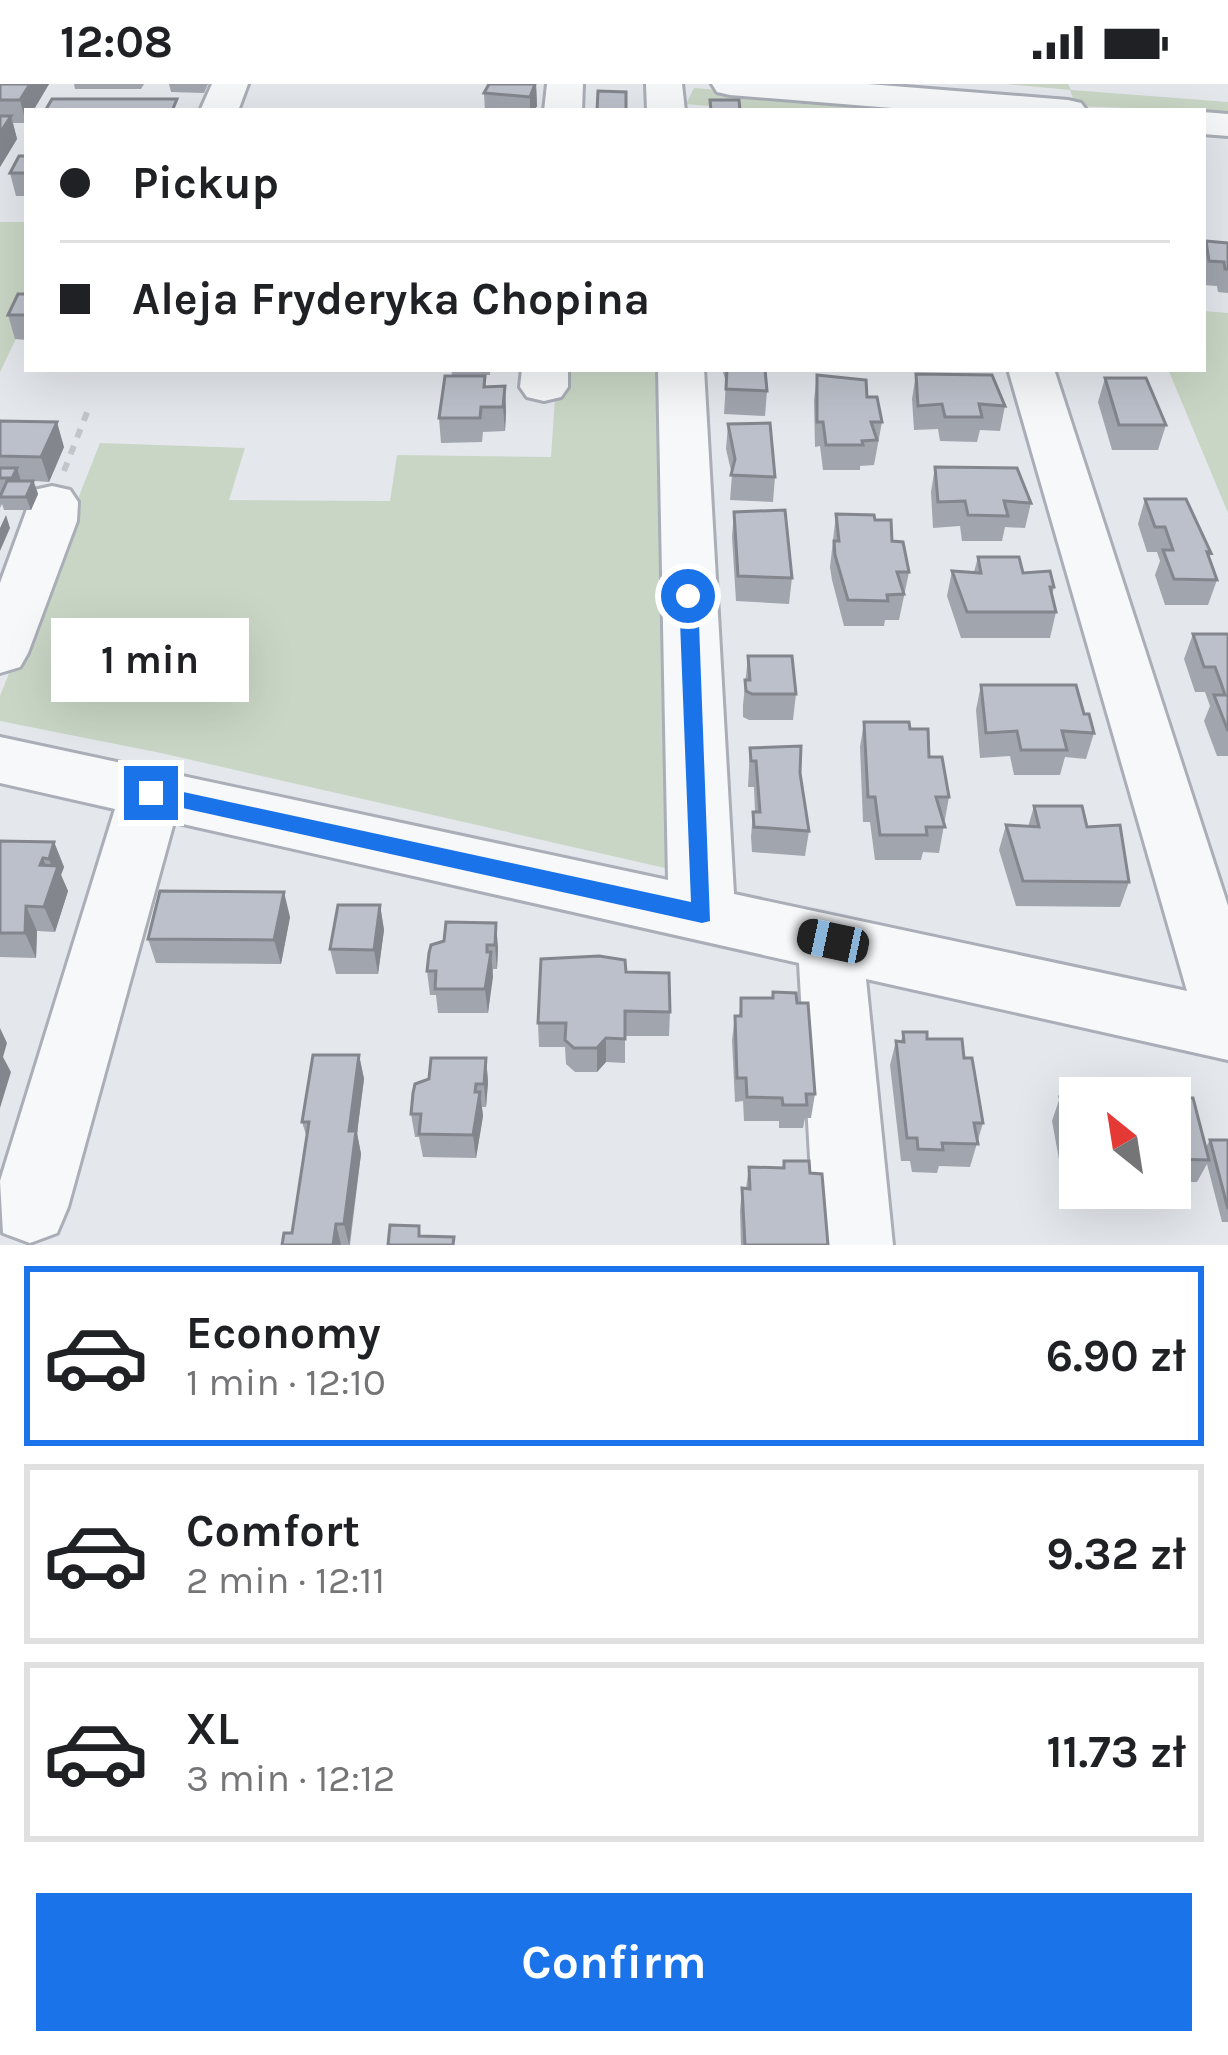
<!DOCTYPE html>
<meta charset="utf-8">
<style>
:root{--surface:#fff;--page:#f2f2f2;--text:#202124;--muted:#757577;--line:#e0e0e0;--accent:#1a73e8}
body{margin:0;font-family:Karla,sans-serif;background:var(--page);color:var(--text);height:100vh;display:flex;flex-direction:column;font-size:45px;white-space:nowrap}
*{box-sizing:border-box;margin:0}
p{font-size:39px;color:var(--muted)}
.icon{flex:none;width:66px;height:66px;fill:none;stroke:currentColor;stroke-width:2;stroke-linecap:round;stroke-linejoin:round}
.map{position:relative;height:1161px;overflow:hidden}
.details{display:flex;flex-direction:column;background:var(--surface);flex:1}
.details>*{flex:none}
.guide{position:absolute;left:24px;top:24px;width:1182px;height:264px;border-radius:0px;box-shadow:0 12px 48px #0002;display:grid;align-content:center;height:264px;padding:0 36px;background:var(--surface)}
.needle{width:78px;rotate:330deg}
.tools{position:absolute;left:1059px;top:993px;display:grid;gap:24px}
.tools a{display:grid;place-items:center;width:132px;height:132px;border-radius:0px;background:var(--surface);box-shadow:0 12px 48px #0002;font-size:60px}
.end{position:absolute;width:54px;height:54px;margin:-27px;border:15px solid #1a73e8;background:#fff;box-shadow:0 0 0 6px #fff}
.from{border-radius:50%}
.bubble{position:absolute;height:84px;border-radius:0px;background:var(--surface);box-shadow:0 12px 48px #0002;font-size:39px;font-weight:700;line-height:84px;text-align:center}
.car{position:absolute;width:36px;height:72px;margin:-36px -18px;border-radius:15px;box-shadow:0 0 9px 3px #0007;background:linear-gradient(#222 24%,#8ab4d8 0 40%,#222 0 76%,#8ab4d8 0 86%,#222 0)}
.guide b{display:flex;align-items:center;gap:42px;height:114px;font-size:45px}
.guide b+b{border-top:3px solid var(--line)}
.guide i{width:30px;height:30px;background:var(--text)}
ul{padding:21px 0 0;list-style:none}
li{display:flex;align-items:center;gap:36px;height:180px;margin:0 24px 18px;padding:0 12px;border:6px solid var(--line);border-radius:0px}
li div{flex:1}
li b{display:block;font-size:45px}
li em{font-style:normal;font-weight:700}
li.current{border-color:var(--accent)}
li>.icon{width:108px;height:108px;stroke-width:1.5}
.cta{display:flex;gap:24px;margin-top:auto;padding:24px 36px}
.cta a{flex:1;height:138px;border-radius:0px;background:var(--accent);color:#fff;font-size:48px;font-weight:700;line-height:138px;text-align:center}
.status{display:flex;justify-content:space-between;align-items:center;height:84px;padding:0 60px;background:var(--surface);direction:ltr}
.status svg{height:33px;fill:currentColor}
.map>svg:first-child{display:block}
.green{fill:#c9d6c5}
.lines{fill:none;stroke-linecap:round;stroke-linejoin:round}
.minor-casing{stroke:#a9aeb7;stroke-width:6}
.path{stroke:#c2c5cb;stroke-width:6;stroke-dasharray:9 9;stroke-linecap:butt}
.minor{fill:#f7f8fa;fill-rule:evenodd}
.wall{fill:#a1a5ae}
.shaded-wall{fill:#83868d}
.building{fill:#bbc0ca;stroke:#83868d;stroke-width:3}
.route{fill:#1a73e8}
</style>
<div class="status"><b>12:08</b><svg viewBox="0 0 49 12"><path d="M0 12V9h3v3zM5 12V6h3v6zM10 12V3h3v9zM15 12V0h3v12zM26 1h20v11H26zM47 4h2v5h-2z"/></svg></div>
<div class="map">
<svg width="1228" height="1161" viewBox="0 0 1228 1161">
<rect width="100%" height="100%" fill="#e4e7ec"/>
<path class="green" d="M1006,0H1068L1071,6L1228,18V35L1203,33V27L1076,22L1070,6Z
M694,4L935,22L944,27H767L686,20Z
M0,138H27V232L0,288Z
M1203,227L1228,229V429L1168,285H1203Z
M557,285H673L687,789L161,669L0,637V612L100,359L245,364L229,416L390,417L397,371L551,373Z"/>
<g class="lines">
<g class="minor-casing">
<path id="minor" d="M212,0H248L238,27H200Z
M547,0H583L582,27H544Z
M646,0H682L685,27H647Z
M712,0H868L1068,16L1081,19L1087,27H929L730,11L717,8Z
M1203,28L1228,30V52L1203,50Z
M522,285H568V303L561,313L544,317L527,313L520,303Z
M658,285H704L734,810L1187,907L1008,285H1054L1228,822V976L866,895L893,1161H815L799,879L174,738L68,1123L57,1149L30,1159L3,1149L0,1097L115,725L0,699V653L668,796Z
M52,402L70,406L78,418L77,437L28,569L20,583L0,589V499L34,406Z"/>
</g>
<path class="path" d="M64,387L88,326"/>
<use href="#minor" class="minor"/>
</g>
<path class="wall" d="M0,0H49L33,27H27L26,39H13L17,55L0,83Z
M74,0H144L141,5H75Z
M169,0H208L204,9L171,8Z
M536,0L537,22L534,27H485L484,9Z
M27,72V112H16L10,89Z
M1206,157L1228,159V209L1218,208L1217,202L1203,201V166Z
M27,210V256L15,255L8,231Z
M451,285H490V291H452Z
M722,285H765L767,307L765,332L724,330L726,298Z
M916,290L1005,322L1000,347L980,346L977,358L940,357L938,345L914,346L912,315Z
M817,291L867,313L882,338L874,381L860,382V386H823L820,362L815,363L814,316Z
M1105,294L1166,341L1158,366H1112L1098,318Z
M505,302L506,327L505,347L483,348L482,358L441,359L439,334L486,303Z
M0,337L64,363L49,398L34,397L38,410L31,426H4L2,420L0,424Z
M728,340L775,393L773,418L730,416L732,391L726,365Z
M935,383L1031,419L1025,444L1005,443L1002,457H962L960,442L933,444L931,408Z
M1145,415L1211,469L1209,475L1217,496L1208,521H1165L1155,491L1160,477L1157,468H1147L1138,440Z
M734,428L792,494L789,520L736,517L732,453Z
M836,430L875,436L892,457L909,488L899,536H885L884,542H844L832,496L830,483Z
M978,473L1023,489L1054,503L1052,512L1056,528L1050,554H961L947,512L952,487L974,488Z
M1193,550H1228V672H1217L1204,637L1210,622L1205,608H1195L1184,575Z
M748,572L796,610L793,636H749L743,633V621Z
M981,601L1084,630L1094,649L1086,675L1065,673L1060,691H1014L1010,672L980,674L976,626Z
M864,638L910,645L929,673L949,713L939,769L923,768L921,776H875L870,738H863L860,663Z
M750,664L800,689L809,747L805,772L752,768L751,753L753,728H755L754,703H748Z
M1034,722L1087,743L1129,798L1120,823L1016,822L999,766L1006,741L1028,743Z
M0,757L54,758L64,783L61,791L68,807L55,848L37,847L36,874L0,873Z
M380,821L384,846L378,890H336L330,865Z
M290,833L281,880L156,879L148,855Z
M446,838L498,863L497,885H493L488,929H438L436,911H430L427,887L444,857Z
M626,888L670,928L669,952H625V979L606,978L597,988H575L566,980L565,963H539L538,939Z
M773,908L797,919L815,1010L811,1034H805L803,1044H779V1037H744L743,1017L735,1018L732,956L735,932H739L741,914H772Z
M903,948L927,955L964,974L983,1039L970,1083L939,1082L937,1089L912,1088L910,1077H901L890,981L896,957L901,958Z
M359,971L364,995L357,1049L361,1070L350,1161H282L292,1149L307,1054L302,1038Z
M486,974L488,998L486,1023H482L483,1032L476,1074L423,1073L419,1053H415L411,1030Z
M1118,1000L1142,1014H1080V1097H1063L1052,1037L1060,1013L1112,1014Z
M1170,1014L1206,1063L1210,1056H1228V1138H1222L1207,1080L1197,1098H1170Z
M749,1083L828,1161H741L740,1127L742,1104H746Z
M1121,1104H1143L1139,1110L1127,1109Z"/>
<path class="shaded-wall" d="M30,0H49L33,27H27L26,39L20,16Z
M536,0L537,22L534,27H530V13Z
M11,32L17,55L0,83V49Z
M505,302L506,327L505,347L503,323Z
M57,338L64,363L49,398L41,373Z
M17,384L21,397L17,407L12,394Z
M33,397L38,410L31,426L26,413Z
M6,431L10,444L0,467V444Z
M54,758L64,783L61,791L68,807L55,848L44,823L40,781L43,774L52,798L55,791L49,775Z
M284,808L290,833L281,880L274,856Z
M380,821L384,846L378,890L374,866Z
M26,822L37,847L36,874L25,849Z
M496,839L498,863L497,885L495,861Z
M487,861L489,880L491,868L493,893L488,929L485,905Z
M0,944L7,959L3,973L11,988L0,1024Z
M606,954V978L597,988V964Z
M359,971L364,995L357,1049L361,1070L349,1161L344,1140L349,1047Z
M486,974L488,998L486,1023L484,1000Z
M476,1000L478,1020L480,1008L483,1032L476,1074L473,1051Z
M336,1140L341,1161H333Z"/>
<path class="building" d="M0,0H30L20,16H0Z
M489,0H535L530,13L484,9Z
M598,7L626,8V27H597Z
M52,15H177L172,27H45Z
M710,16H739L740,27H711Z
M0,32H11L0,49Z
M19,72H27V89H10Z
M1206,157L1228,159V185H1225L1224,178L1209,177Z
M18,210H27V231H8Z
M727,285H765L767,307L726,305Z
M916,290L992,291L1005,322L979,320L982,333H945L942,320L918,322Z
M817,291L866,296L867,313H877L882,338H871L877,356L862,357L863,361H826L823,338H817Z
M445,292H485L484,303L505,302L503,323H481L480,334H439Z
M1105,294H1146L1166,341H1119Z
M0,337L57,338L41,373L0,372Z
M770,339L775,393L731,391L735,375L728,340Z
M935,383L1017,384L1031,419L1004,417L1008,432L968,431L965,417L938,418Z
M0,384H17L12,394H0Z
M7,397H33L26,413H0Z
M1145,415H1186L1211,469L1207,468L1217,496L1174,495L1163,466H1173L1165,443H1155Z
M785,426L792,494L738,492L734,428Z
M836,430L874,431L875,436H891L892,457L903,458L909,488H897L904,510L887,511L888,517L848,516L835,471L834,457H839Z
M978,473H1019L1023,489L1050,487L1054,503H1050L1056,528H967L952,487L981,489Z
M1193,550H1228V647L1214,611H1225L1221,599L1215,583H1204Z
M748,572H792L796,610H752L746,607L745,596H750Z
M981,601H1076L1084,630H1089L1094,649L1062,647L1067,666H1021L1017,647L986,649Z
M864,638H909L910,645H928L929,673H942L949,713H936L945,743H926L927,751H880L875,713H868Z
M801,662L800,689L809,747L754,743L753,728H760L756,677H751L750,664Z
M1034,722H1082L1087,743L1120,741L1129,798L1023,797L1006,741L1039,743Z
M0,757L54,758L49,775L43,774L40,781L58,782L44,823L26,822L25,849H0Z
M160,807L284,808L274,856L148,855Z
M338,821H380L374,866L330,865Z
M446,838L496,839L495,861H487V868H491L485,905H435L436,887H427L429,869L431,861L444,857Z
M599,872L625,876L626,888L669,889L670,928L625,927V955L606,954L597,964H574L565,956L566,939H538L541,875Z
M773,908L796,909L797,919H808L815,1010H806L807,1021H783L782,1014L747,1013L746,994H737L735,932H741V914H773Z
M903,948H927V955H962L964,974H972L983,1039H974L978,1060L942,1059L943,1066L918,1065L917,1054H907L896,957L904,958Z
M313,971H359L349,1047H356L344,1140H336L333,1161H282L284,1149H292L309,1038H302Z
M431,974H486L484,1000H476L475,1008H480L473,1051L419,1050L421,1030H411L413,1009L415,1000L429,995Z
M1118,1000H1139L1142,1014H1163H1080V1074H1073L1060,1013L1121,1014Z
M1170,1014H1193L1209,1076L1170,1075Z
M1210,1056H1228V1125Z
M784,1077H809L810,1089L822,1090L828,1161H745L742,1104L750,1105L749,1083L784,1084Z
M390,1141L419,1142V1152L454,1153L453,1161H388Z"/>
<path class="route" d="M688,505L698,512L710,837L702,839L151,717L140,709L151,701L691,818L679,512Z"/>
</svg>
<div class="tools">
<a><svg class="needle" viewBox="-14 -14 28 28"><path d="M0-13l5 13h-10z" fill="#e53935"/><path d="M0 13l5-13h-10z" fill="#757577"/></svg></a>
</div>
<i class="end from" style="left:688px;top:512px"></i>
<i class="end" style="left:151px;top:709px"></i>
<div class="bubble" style="left:51px;top:534px;width:198px">1 min</div>
<i class="car" style="left:833px;top:857px;rotate:282deg"></i>
<div class="guide">
<b><i class="from"></i>Pickup</b>
<b><i></i>Aleja Fryderyka Chopina</b>
</div>
</div>
<section class="details">
<ul>
<li class="current"><svg class="icon" aria-label="car" viewBox="0 0 24 24"><path d="M5 17H2v-5l4-1 3-4h7l3 4 3 1v5h-3M9 17h6M6 11h13"/><circle cx="7" cy="17" r="2"/><circle cx="17" cy="17" r="2"/></svg><div><b>Economy</b><p>1 min · 12:10</p></div><em>6.90 zł</em></li>
<li><svg class="icon" aria-label="car" viewBox="0 0 24 24"><path d="M5 17H2v-5l4-1 3-4h7l3 4 3 1v5h-3M9 17h6M6 11h13"/><circle cx="7" cy="17" r="2"/><circle cx="17" cy="17" r="2"/></svg><div><b>Comfort</b><p>2 min · 12:11</p></div><em>9.32 zł</em></li>
<li><svg class="icon" aria-label="car" viewBox="0 0 24 24"><path d="M5 17H2v-5l4-1 3-4h7l3 4 3 1v5h-3M9 17h6M6 11h13"/><circle cx="7" cy="17" r="2"/><circle cx="17" cy="17" r="2"/></svg><div><b>XL</b><p>3 min · 12:12</p></div><em>11.73 zł</em></li>
</ul>
<div class="cta"><a>Confirm</a></div>
</section>
